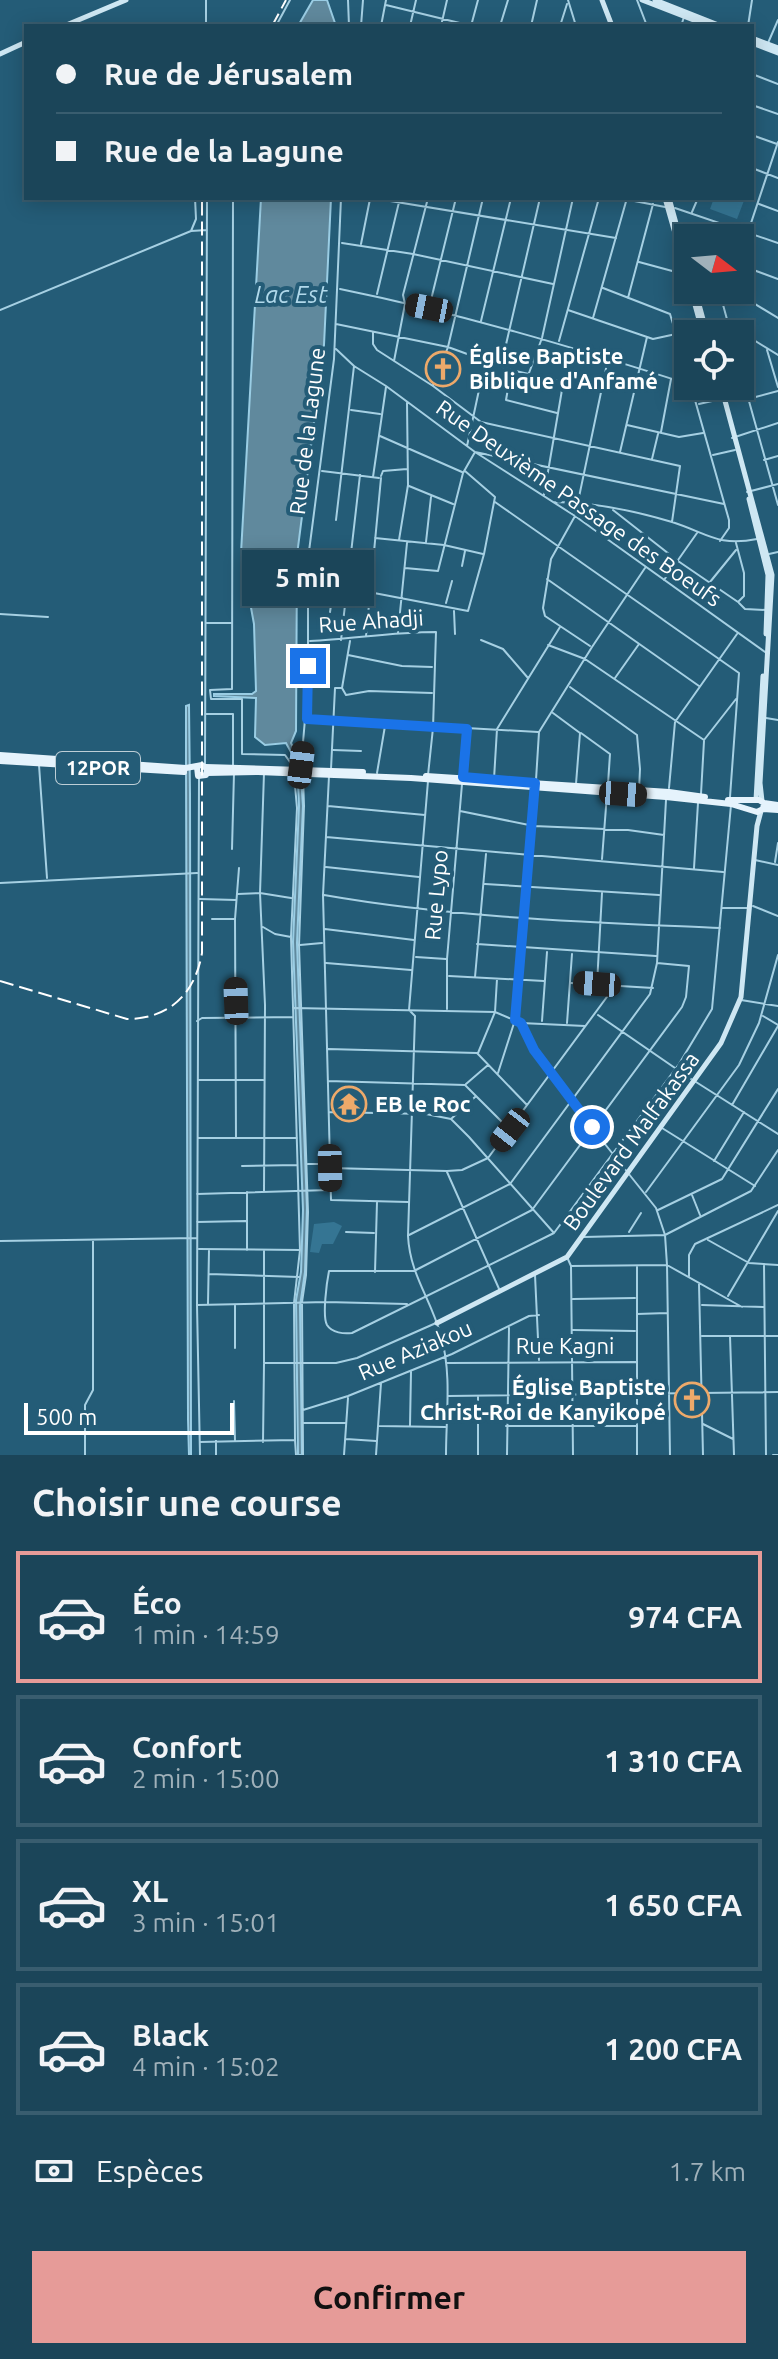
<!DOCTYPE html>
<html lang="fr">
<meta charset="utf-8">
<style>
:root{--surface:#1b4559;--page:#284f62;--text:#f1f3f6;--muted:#a0b1ba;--line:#395d6f;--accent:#e69b98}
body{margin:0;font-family:Ubuntu,sans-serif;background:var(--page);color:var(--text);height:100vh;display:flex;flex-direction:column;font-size:30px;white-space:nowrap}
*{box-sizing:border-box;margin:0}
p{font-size:26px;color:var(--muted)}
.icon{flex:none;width:44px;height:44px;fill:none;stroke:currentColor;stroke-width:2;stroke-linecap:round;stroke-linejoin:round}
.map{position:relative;height:1455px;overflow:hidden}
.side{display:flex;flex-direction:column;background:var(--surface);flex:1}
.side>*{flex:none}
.guide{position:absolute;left:24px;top:24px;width:730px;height:176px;border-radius:0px;box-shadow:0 4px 20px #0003,0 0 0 2px var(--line);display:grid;align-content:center;height:176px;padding:0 32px;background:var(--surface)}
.needle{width:52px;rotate:106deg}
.buttons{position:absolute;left:674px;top:224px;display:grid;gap:16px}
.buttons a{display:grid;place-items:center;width:80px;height:80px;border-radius:0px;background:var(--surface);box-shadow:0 4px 20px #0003,0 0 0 2px var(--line);font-size:40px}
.scale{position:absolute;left:24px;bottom:20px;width:210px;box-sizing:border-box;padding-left:8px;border:4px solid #fff;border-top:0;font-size:22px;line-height:28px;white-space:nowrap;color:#fff;-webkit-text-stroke:6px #245c77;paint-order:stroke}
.end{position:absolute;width:36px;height:36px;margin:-18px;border:10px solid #1a73e8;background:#fff;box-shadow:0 0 0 4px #fff}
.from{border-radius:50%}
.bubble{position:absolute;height:56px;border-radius:0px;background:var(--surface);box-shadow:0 4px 20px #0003,0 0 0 2px var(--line);font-size:26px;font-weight:700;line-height:56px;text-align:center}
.car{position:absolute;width:24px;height:48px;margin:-24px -12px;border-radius:10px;box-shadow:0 0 6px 2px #0007;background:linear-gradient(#222 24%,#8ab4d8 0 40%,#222 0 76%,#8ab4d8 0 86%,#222 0)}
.guide b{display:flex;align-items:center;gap:28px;height:76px;font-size:30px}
.guide b+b{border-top:2px solid var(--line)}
.guide i{width:20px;height:20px;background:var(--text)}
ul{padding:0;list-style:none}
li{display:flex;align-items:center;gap:24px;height:132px;margin:0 16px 12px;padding:0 16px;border:4px solid var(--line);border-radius:0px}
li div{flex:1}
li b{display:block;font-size:30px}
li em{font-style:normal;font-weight:700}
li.on{border-color:var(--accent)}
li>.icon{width:72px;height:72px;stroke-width:1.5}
h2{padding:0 32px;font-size:36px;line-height:96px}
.pay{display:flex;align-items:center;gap:20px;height:88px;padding:0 32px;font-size:30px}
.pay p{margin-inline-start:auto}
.action{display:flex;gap:16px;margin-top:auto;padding:16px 32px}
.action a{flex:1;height:92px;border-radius:0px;background:var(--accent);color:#111;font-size:32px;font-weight:700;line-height:92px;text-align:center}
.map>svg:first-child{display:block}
.green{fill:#357593}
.water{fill:#60899d;stroke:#9acde4;stroke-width:2}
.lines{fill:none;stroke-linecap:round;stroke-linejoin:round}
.street{stroke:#a6d0e3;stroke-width:2}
.secondary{stroke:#cee7f3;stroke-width:5}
.primary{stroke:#e5f3fc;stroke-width:6}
.rail{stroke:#fff;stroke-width:2;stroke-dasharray:14 6;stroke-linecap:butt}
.route{stroke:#1a73e8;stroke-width:10}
.labels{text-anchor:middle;stroke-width:8;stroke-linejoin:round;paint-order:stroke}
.shield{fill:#245c77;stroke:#bdced6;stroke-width:2}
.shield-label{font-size:20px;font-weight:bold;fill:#fff}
.poi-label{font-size:22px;font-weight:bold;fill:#fff;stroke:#245c77;text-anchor:start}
.street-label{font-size:22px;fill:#fff;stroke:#245c77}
.water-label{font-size:24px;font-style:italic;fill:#b1d9eb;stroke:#245c77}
</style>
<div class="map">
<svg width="778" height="1455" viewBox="0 0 778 1455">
<rect width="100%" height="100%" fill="#245c77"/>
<path class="green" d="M714,198H745L737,219L710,209Z
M334,1222L342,1226L333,1244H322L319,1253L310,1252L314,1224Z"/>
<path class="water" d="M313,0H327L336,26H298Z
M261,198H331L324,345L297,555L296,731L291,743L300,762L303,806L297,943L307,1208L305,1272L300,1306L302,1455H298L296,1300L301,1272L303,1210L293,942L299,806L297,763L286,743L265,745L255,737L256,698L214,696V694H252L256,691L254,624L241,553Z
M189,705L190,793L191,1455H189L188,1419L186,764V706Z"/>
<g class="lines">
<path class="street" d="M206,0V26
M348,0L349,26
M568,0L576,26
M637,0L647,26
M386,5L472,26
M276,26L290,0
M361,26L363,0
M381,26L386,0
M410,26L416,0
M441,26L447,0
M471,26L478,0
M500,26L508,0
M531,26L537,0
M560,26L567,4
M681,26L684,17
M748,26L752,0
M768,43L778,20
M752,74L778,84
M752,105L778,114
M752,135L777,144
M752,168L778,178
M233,198L232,689L210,690L211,699H242V754L285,755L295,769
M372,198L616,238
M619,198L665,207
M759,204L778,211
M675,208L778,243
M692,212L698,198
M191,231L196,219L195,198
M678,240L688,244
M342,243L413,254L553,284
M361,244L370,199
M740,256L778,142
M639,262L687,275
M740,265L778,279
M603,288L670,314L688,373
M340,289C458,313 573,347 688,384
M719,290L731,334
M732,290L778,318
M377,294L400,198
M628,298L653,204
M429,308L456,198
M0,310L191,231L207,230
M568,310L653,339L676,334
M593,318L627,198
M481,321L511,198
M336,324L448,347L511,370L600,390
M728,324L778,355
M373,332V344L377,350L433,386L481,422L680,466L672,522
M559,341L599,198
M336,349L354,366L386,386L475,452L575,516L765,652
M767,350L778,387
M394,361L405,304L403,295L428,198
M501,366L540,198
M740,369L778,505
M511,371L506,400L557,413
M529,373L542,338L573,198
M433,386L448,347L483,198
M691,386L729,520V528L720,541
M748,399L778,391
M699,404L721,399
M351,410L380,414
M627,425L679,437L703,433
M661,432L671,379
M380,436L462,472
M732,438L778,423
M467,446L485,362
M620,452L647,337
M713,455L735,450
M652,459L658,434
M764,460L778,456
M322,471L379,478
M381,476L383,471L407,469
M373,477L386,387
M409,486L453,504
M747,492L778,484
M544,495L563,384
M495,502L739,673L730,797
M553,502C592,502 635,511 672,522C707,533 718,547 757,539
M613,510L678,561L738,602L744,596V573L736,543
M336,520L354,366
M375,538L444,545L483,554
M399,540L408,485L407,403
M426,542L431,497
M769,554L778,552
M462,566L465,551
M405,568L438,571L463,473L475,452L724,504
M547,579L699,686
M664,580L697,533
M710,582L736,550
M309,587L346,592
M348,588L468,611L484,554L495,497L465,471
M446,603L452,581
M739,603L745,609L766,610
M454,611L455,634
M330,612L333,592
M0,614L48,617
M207,623H232
M398,632L407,543
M366,636L381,478
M341,640L360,475
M481,640L503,649L528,678
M310,641C352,639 393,632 436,632L433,728L428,775
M548,645L585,659L704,740L736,699
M590,646L545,616L543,608L551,559L575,516L608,359
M348,655L402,666L432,667
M615,678L639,644
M570,687L637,735L640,769L639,790
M342,688L350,641
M553,713L580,733L576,784
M205,714H233V767
M766,718L778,720
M309,719L538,732
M581,733L610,754L608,784
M333,750L361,751
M39,765L47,878
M205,765L207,198
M301,765L308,685V559L334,359L341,198
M331,769L335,688H342L346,695L369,691L432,693
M377,773L385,726
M294,774L297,808L291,937L300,1250L294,1303L295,1440
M329,776L323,895L331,1200L408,1202
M463,776L466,730
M303,777L304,806L299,945L308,1212L306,1275L302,1302L303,1455
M199,778L197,1305L200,1455
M494,779L497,729L560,627
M536,780L539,732L592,647L645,568
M428,781L409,1010L415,1016L408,1236C410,1275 431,1299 441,1336C452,1374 446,1416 446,1455
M669,788L675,722L737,634
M701,794L704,741
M328,806L425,815
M460,811L534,826L628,830L664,835
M326,837L723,872
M232,849L234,773
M602,859L607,794
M755,860L778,865
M775,862L778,843
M326,867L419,877
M694,868L698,803
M0,883L197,873
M485,884L659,895
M238,894L260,893L291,898
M324,895C455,918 588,922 720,928
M200,899L236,900
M753,906L778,916
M723,908H748
M212,919H234
M263,927L275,934L291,937
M325,929L414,940
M477,944L656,956
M300,945L322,943
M416,957L446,959
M326,963L411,970
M657,963L689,966L686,997L682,1007L532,1210L414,1271H329C327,1281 322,1316 327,1325C332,1333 344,1334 352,1333L554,1233L679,1064L712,1009L731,805
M449,976L544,981
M475,977L486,854
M571,983L653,988
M597,984L602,893
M741,1000L778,1006
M294,1008L495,1012L521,1023L585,1026
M447,1009V959L462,784
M598,1015L691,1079
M763,1016L778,1025
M197,1021L202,1018L293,1017
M542,1021L547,952
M521,1023L534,1050L561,1089L656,1208L665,1235L667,1265L670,1455
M567,1023L572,954
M328,1049L477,1053L527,1105
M478,1053L495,1012L497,979
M498,1073L515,1020L522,918L534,826L535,790
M198,1080H263
M328,1081L465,1085L510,1130
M696,1082L778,1134
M466,1084L488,1065
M732,1105L778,1026
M329,1112L426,1114L451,1119L469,1137L554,1233
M451,1119L475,1097
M662,1128L755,1186
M199,1138H297
M236,1138L235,919L239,868
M714,1161L744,1112
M308,1164H329
M242,1166L297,1165
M330,1168L447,1171L462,1170L488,1158L615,986
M447,1172L500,1291
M264,1191L265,1005L260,893L264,773
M247,1192V1250
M646,1192L739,1065L759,1023L778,955
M197,1194L329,1190
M692,1195L700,1215
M658,1210L722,1179L778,1089
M197,1222L246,1221
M346,1232L374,1233
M629,1232L641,1213
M409,1235L510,1184L650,994L657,963L666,800
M584,1237L665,1235L751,1191L778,1150
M708,1240L749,1263L778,1265
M0,1241L197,1238
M199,1249L300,1250
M264,1250V1363H336L357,1358L436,1323
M567,1257L571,1266L573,1455
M764,1264L766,1455
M571,1266L667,1265L742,1307
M637,1266V1455
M375,1272L377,1202
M209,1274L299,1277
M535,1275L539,1360
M689,1276V1255L695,1244L778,1205
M699,1284L703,1455
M728,1296L778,1211
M573,1299L635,1298
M208,1304L209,1250
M197,1305L326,1302L407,1304
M702,1305L763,1307
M637,1314L667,1313
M573,1330L635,1331
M702,1336H778
M730,1336L734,1455
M235,1348V1305
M447,1363L636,1362
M448,1396L778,1392
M478,1396V1455
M234,1401L235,1441
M303,1410L348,1396L452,1354L529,1316L539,1315
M303,1423H345
M703,1424L733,1439
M410,1425L411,1372
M379,1426L445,1427
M506,1426H637
M346,1439L376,1441
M216,1441V1455
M200,1442L295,1440L296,1455
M263,1442L264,1364
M85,1455V1405L93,1390V1241
M344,1455L348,1398
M376,1455L381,1383
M507,1455L509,1328
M773,1455H778"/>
<path class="secondary" d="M602,0L612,26
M642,0L709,26
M655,0L721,26
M64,26L126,0
M752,38L778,48
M752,43L778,53
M0,54L26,42
M665,198L688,279
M669,198L680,238
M691,290L703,334
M695,290L707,334
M721,386L772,575L760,783L762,801
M749,499L768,575L766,634
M756,800L763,676
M437,1323L567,1257L721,1043L741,997L757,826L761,811"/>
<path class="primary" d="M0,755L186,768L202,765L207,769L206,775L198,776L197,767
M0,761L184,772
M206,767L363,772
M207,773L258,772L411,778L666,797L731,804L757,812L763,809L764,803
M426,776L669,792L705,797
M728,800H759L764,803
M764,803L778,805
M763,809L778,810"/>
<path class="rail" d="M272,26L286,0
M0,981L127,1019C169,1019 195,994 202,953V198"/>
</g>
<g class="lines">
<path class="route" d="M308,666L307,719L467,729L463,777L535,783L515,1020L521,1023L534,1050L592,1127"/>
</g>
<defs>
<g id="church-ring" transform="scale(1.8)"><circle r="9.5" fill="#245c77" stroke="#eda96a" stroke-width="1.5"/><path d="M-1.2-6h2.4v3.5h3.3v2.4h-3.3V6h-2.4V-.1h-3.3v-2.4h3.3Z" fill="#eda96a"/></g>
<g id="temple-ring" transform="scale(1.8)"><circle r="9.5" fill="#245c77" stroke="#eda96a" stroke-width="1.5"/><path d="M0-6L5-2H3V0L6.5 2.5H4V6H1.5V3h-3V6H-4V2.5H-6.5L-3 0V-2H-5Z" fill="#eda96a"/></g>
</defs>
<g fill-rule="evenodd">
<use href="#church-ring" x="443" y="369"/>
<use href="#temple-ring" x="349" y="1104"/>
<use href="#church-ring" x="692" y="1400"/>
</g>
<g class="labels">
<rect class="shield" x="56" y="752" width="84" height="32" rx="6"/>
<g class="shield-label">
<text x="98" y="775">12POR</text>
</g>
<g class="poi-label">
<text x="469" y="364">Église Baptiste<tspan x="469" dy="25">Biblique d'Anfamé</tspan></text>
<text x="375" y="1112">EB le Roc</text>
<text x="666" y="1395" text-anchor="end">Église Baptiste<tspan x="666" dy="25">Christ-Roi de Kanyikopé</tspan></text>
</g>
<g class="street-label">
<text transform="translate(307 431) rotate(-83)" y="8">Rue de la Lagune</text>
<text transform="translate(579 503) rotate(35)" y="8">Rue Deuxième Passage des Boeufs</text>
<text transform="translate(371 621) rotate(-4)" y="8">Rue Ahadji</text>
<text transform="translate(436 895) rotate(-85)" y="8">Rue Lypo</text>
<text transform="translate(631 1141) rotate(-54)" y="8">Boulevard Malfakassa</text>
<text x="565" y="1354">Rue Kagni</text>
<text transform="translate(415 1350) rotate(-23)" y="8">Rue Aziakou</text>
</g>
<g class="water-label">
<text x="291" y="303">Lac Est</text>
</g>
</g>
</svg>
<div class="buttons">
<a><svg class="needle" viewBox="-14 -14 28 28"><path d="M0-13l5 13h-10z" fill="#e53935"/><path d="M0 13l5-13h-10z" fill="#a0b1ba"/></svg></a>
<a><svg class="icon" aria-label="locate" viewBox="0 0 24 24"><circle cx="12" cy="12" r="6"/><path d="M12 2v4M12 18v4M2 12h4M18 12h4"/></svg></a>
</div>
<div class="scale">500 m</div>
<i class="end from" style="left:592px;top:1127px"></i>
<i class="end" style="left:308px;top:666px"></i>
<div class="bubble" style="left:242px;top:550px;width:132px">5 min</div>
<i class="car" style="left:429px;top:308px;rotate:281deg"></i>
<i class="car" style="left:301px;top:765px;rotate:7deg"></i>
<i class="car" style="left:623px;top:794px;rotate:94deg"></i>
<i class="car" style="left:597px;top:984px;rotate:274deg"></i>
<i class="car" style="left:236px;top:1001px;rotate:358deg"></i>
<i class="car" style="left:510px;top:1130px;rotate:218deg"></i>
<i class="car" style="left:330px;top:1168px;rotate:179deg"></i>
<div class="guide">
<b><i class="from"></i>Rue de Jérusalem</b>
<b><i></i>Rue de la Lagune</b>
</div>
</div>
<section class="side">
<h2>Choisir une course</h2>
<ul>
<li class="on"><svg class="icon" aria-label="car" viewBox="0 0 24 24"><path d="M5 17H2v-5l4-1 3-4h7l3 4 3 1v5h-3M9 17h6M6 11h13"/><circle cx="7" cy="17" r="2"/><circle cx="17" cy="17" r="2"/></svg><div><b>Éco</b><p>1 min · 14:59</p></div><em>974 CFA</em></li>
<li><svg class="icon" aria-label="car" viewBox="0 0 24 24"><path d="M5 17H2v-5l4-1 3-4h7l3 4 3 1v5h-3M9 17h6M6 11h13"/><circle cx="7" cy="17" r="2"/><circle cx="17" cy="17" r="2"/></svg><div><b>Confort</b><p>2 min · 15:00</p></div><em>1 310 CFA</em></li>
<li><svg class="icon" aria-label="car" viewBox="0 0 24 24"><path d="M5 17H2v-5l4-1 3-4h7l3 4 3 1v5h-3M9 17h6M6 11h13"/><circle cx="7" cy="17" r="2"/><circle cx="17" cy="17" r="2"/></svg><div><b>XL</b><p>3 min · 15:01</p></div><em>1 650 CFA</em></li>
<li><svg class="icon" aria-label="car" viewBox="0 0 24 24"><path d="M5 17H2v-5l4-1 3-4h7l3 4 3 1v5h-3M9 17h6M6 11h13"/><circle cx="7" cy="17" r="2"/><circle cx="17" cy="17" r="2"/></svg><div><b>Black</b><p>4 min · 15:02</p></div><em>1 200 CFA</em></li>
</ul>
<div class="pay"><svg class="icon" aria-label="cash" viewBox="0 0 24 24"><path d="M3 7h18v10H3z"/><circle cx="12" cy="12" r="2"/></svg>Espèces<p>1.7 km</p></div>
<div class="action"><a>Confirmer</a></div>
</section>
